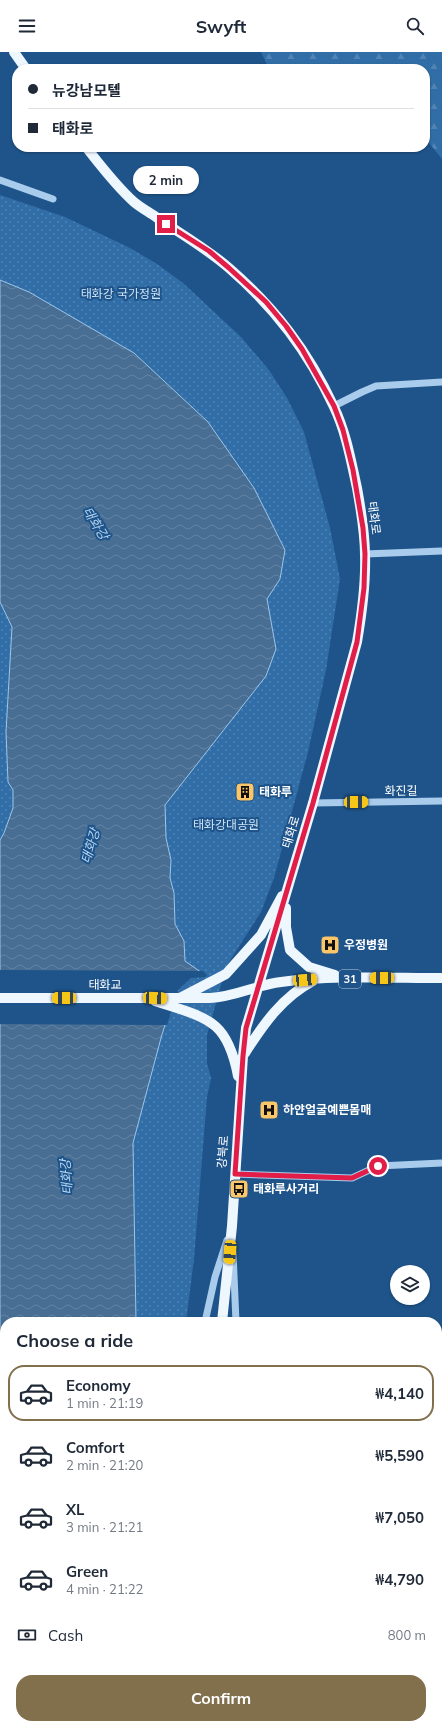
<!DOCTYPE html>
<meta charset="utf-8">
<style>
:root{--surface:#fff;--page:#f2f2f3;--text:#1f2937;--muted:#747a83;--line:#e0e1e3;--accent:#82704d}
body{margin:0;font-family:Mulish,"Noto Sans KR",sans-serif;background:var(--page);color:var(--text);height:100vh;display:flex;flex-direction:column;font-size:15px;white-space:nowrap}
*{box-sizing:border-box;margin:0}
p{font-size:13px;color:var(--muted)}
.icon{flex:none;width:22px;height:22px;fill:none;stroke:currentColor;stroke-width:2;stroke-linecap:round;stroke-linejoin:round}
.map{position:relative;flex:1;overflow:hidden}
.sheet{position:absolute;left:0px;top:1265px;width:442px;height:412px;display:flex;flex-direction:column;background:var(--surface);border-radius:16px 16px 0 0;box-shadow:0 1px 3px #0004}
.sheet>*{flex:none}
.banner{position:absolute;left:12px;top:12px;width:418px;height:88px;border-radius:16px;box-shadow:0 1px 3px #0004;display:grid;align-content:center;height:88px;padding:0 16px;background:var(--surface)}
.tools{position:absolute;left:390px;top:1213px;display:grid;gap:8px}
.tools a{display:grid;place-items:center;width:40px;height:40px;border-radius:50%;background:var(--surface);box-shadow:0 1px 3px #0004;font-size:20px}
.end{position:absolute;width:18px;height:18px;margin:-9px;border:5px solid #e11d48;background:#fff;box-shadow:0 0 0 2px #fff}
.from{border-radius:50%}
.bubble{position:absolute;height:28px;border-radius:14px;background:var(--surface);box-shadow:0 1px 3px #0004;font-size:13px;font-weight:700;line-height:28px;text-align:center}
.car{position:absolute;width:12px;height:24px;margin:-12px -6px;border-radius:5px;box-shadow:0 0 3px 1px #0007;background:linear-gradient(#f5c518 24%,#345 0 40%,#f5c518 0 76%,#345 0 86%,#f5c518 0)}
.banner b{display:flex;align-items:center;gap:14px;height:38px;font-size:15px}
.banner b+b{border-top:1px solid var(--line)}
.banner i{width:10px;height:10px;background:var(--text)}
ul{padding:0;list-style:none}
li{display:flex;align-items:center;gap:12px;height:56px;margin:0 8px 6px;padding:0 8px;border:2px solid transparent;border-radius:16px}
li div{flex:1}
li b{display:block;font-size:15px}
li em{font-style:normal;font-weight:700}
li.selected{border-color:var(--accent)}
li>.icon{width:36px;height:36px;stroke-width:1.5}
h2{padding:0 16px;font-size:18px;line-height:48px}
.pay{display:flex;align-items:center;gap:10px;height:44px;padding:0 16px;font-size:15px}
.pay p{margin-inline-start:auto}
.action{display:flex;gap:8px;margin-top:auto;padding:8px 16px}
.action a{flex:1;height:46px;border-radius:16px;background:var(--accent);color:#fff;font-size:16px;font-weight:700;line-height:46px;text-align:center}
header{display:flex;justify-content:space-between;align-items:center;height:52px;padding:0 16px;background:var(--surface);font-size:18px;font-weight:700}
.map>svg:first-child{display:block}
.forest{fill:url(#forest-firs)}
.park{fill:url(#park-dots)}
.water{fill:url(#water-waves);stroke:#9cc7ed}
.pier{fill:#1e548a}
.lines{fill:none;stroke-linecap:round;stroke-linejoin:round}
.minor-tunnel{stroke:#406e9c;stroke-width:7;stroke-dasharray:7 3.5;stroke-linecap:butt}
.minor{stroke:#a9ccec;stroke-width:7}
.major{stroke:#eef6fe;stroke-width:10}
.route{stroke:#e11d48;stroke-width:5}
.labels{text-anchor:middle;stroke-width:4;stroke-linejoin:round;paint-order:stroke}
.shield{fill:#1e548a;stroke:#bcccdc;stroke-width:1}
.shield-label{font-size:11px;font-weight:bold;fill:#fff}
.park-label{font-size:12px;fill:#cee4f8;stroke:#1e548a}
.street-label{font-size:12px;fill:#fff;stroke:#1e548a}
.poi-label{font-size:12px;font-weight:bold;fill:#fff;stroke:#1e548a;text-anchor:start}
.water-label{font-size:13px;font-style:italic;fill:#b5d5f3;stroke:#1e548a}
</style>
<header><svg class="icon" aria-label="menu" viewBox="0 0 24 24"><path d="M4 6h16M4 12h16M4 18h16"/></svg>Swyft<svg class="icon" aria-label="search" viewBox="0 0 24 24"><circle cx="10" cy="10" r="6"/><path d="M15 15l6 6"/></svg></header>
<div class="map">
<svg width="442" height="1677" viewBox="0 0 442 1677">
<defs>
<pattern id="forest-firs" width="22" height="20" patternUnits="userSpaceOnUse"><rect width="22" height="20" fill="#316ea7"/><path d="M5 1l3.5 6h-7zM16 11l3.5 6h-7z" fill="#5084b4"/></pattern>
<pattern id="park-dots" width="8" height="8" patternUnits="userSpaceOnUse"><rect width="8" height="8" fill="#316ea7"/><path d="M2 2h.1M6 6h.1" fill="none" stroke="#5084b4" stroke-width="1.8" stroke-linecap="round"/></pattern>
<pattern id="water-waves" width="16" height="10" patternUnits="userSpaceOnUse"><rect width="16" height="10" fill="#486e94"/><path d="M0 5q4-4 8 0t8 0" fill="none" stroke="#6384a4"/></pattern>
</defs>
<rect width="100%" height="100%" fill="#1e548a"/>
<path class="forest" d="M261,0H442V107L425,86V17H269Z"/>
<path class="park" d="M0,143L65,165L130,196L157,212L183,231L241,285L269,318L287,346L304,380L330,476L340,527L326,618L308,700L274,826L261,860L226,915L207,983V1011L211,1026L207,1045L194,1207L186,1270H136L133,1091L161,986L185,909L184,889L175,872L174,841L170,826L171,808L166,786L165,753L266,624L276,597L267,547L280,527L285,498L254,436L208,370L134,301L29,240L0,228Z
M0,550L12,575L6,680L8,730L13,738V756L4,781L0,788Z
M169,1672H247L248,1677H170Z"/>
<path class="water" d="M0,228L29,240L134,301L208,370L254,436L285,498L280,527L267,547L276,597L266,624L165,753L166,786L171,808L170,826L174,841L175,872L184,889L185,909L205,923L190,924L176,937L161,986L133,1091L136,1270H5V1672H169L170,1677H0V788L4,781L13,756V738L8,730L6,680L12,575L0,550Z"/>
<path class="pier" d="M0,918L203,919L207,923L206,925L191,926L178,938L167,973L0,972Z"/>
<g class="lines">
<path class="minor-tunnel" d="M283,1672L287,1677"/>
<path class="minor" d="M0,128L53,147
M334,354L362,340L376,334L442,330
M365,502L442,499
M313,751L442,749
M235,1122L352,1126L378,1114L442,1111
M233,1200L236,1270
M205,1270L215,1225L227,1188
M437,1448L442,1445
M437,1604L442,1601
M353,1672L355,1677
M369,1672L373,1677"/>
<path class="major" d="M14,0L26,17
M86,95C101,114 116,134 134,150C141,156 149,160 156,165C181,182 206,196 229,216C275,256 308,299 334,355C346,380 351,409 357,436C361,458 365,481 365,503C366,532 362,561 357,590L313,751L246,976L243,1004L232,1174L222,1270
M286,856V875L290,898L309,915L335,923
M0,946H210C235,945 256,933 281,930C334,923 389,926 442,926
M180,946L226,922L261,883L282,844
M155,949C206,966 227,966 238,1024
M245,1001C263,973 282,945 313,929
M290,1672L291,1677"/>
</g>
<g class="lines">
<path class="route" d="M166,172L209,199L229,216L266,250L286,274L302,297L334,354L343,378L353,418L363,476L365,502L364,536L357,590L313,751L246,976L243,1004L235,1122L352,1126L378,1114"/>
</g>
<defs>
<g id="building-square" transform="scale(1)"><rect x="-9" y="-9" width="18" height="18" rx="4" fill="#fac668" stroke="#1e548a"/><path d="M-4-6H4V6H1V3H-1V6H-4ZM-2.5-4.3h1.7v1.8h-1.7ZM.8-4.3h1.7v1.8H.8ZM-2.5-1h1.7V.8h-1.7ZM.8-1h1.7V.8H.8Z" fill="#111"/></g>
<g id="hospital-square" transform="scale(1)"><rect x="-9" y="-9" width="18" height="18" rx="4" fill="#fac668" stroke="#1e548a"/><path d="M-5-5h3v3.5h4V-5h3V5h-3V1.5h-4V5h-3Z" fill="#111"/></g>
<g id="bus-square" transform="scale(1)"><rect x="-9" y="-9" width="18" height="18" rx="4" fill="#fac668" stroke="#1e548a"/><path d="M-5-6H5V4H4V6H2V4H-2V6H-4V4H-5ZM-3.5-4V0h7V-4ZM-3.5 1.2v1.5H-2V1.2ZM2 1.2v1.5H3.5V1.2Z" fill="#111"/></g>
</defs>
<g fill-rule="evenodd">
<use href="#building-square" x="245" y="740"/>
<use href="#hospital-square" x="330" y="893"/>
<use href="#hospital-square" x="269" y="1058"/>
<use href="#bus-square" x="239" y="1137"/>
</g>
<g class="labels">
<rect class="shield" x="339" y="918" width="22" height="18" rx="3"/>
<g class="shield-label">
<text x="350" y="931">31</text>
</g>
<g class="park-label">
<text x="121" y="246">태화강 국가정원</text>
<text x="226" y="777">태화강대공원</text>
</g>
<g class="street-label">
<text transform="translate(374 466) rotate(83)" y="4">태화로</text>
<text transform="translate(401 739) rotate(-1)" y="4">화진길</text>
<text transform="translate(291 780) rotate(-73)" y="4">태화로</text>
<text x="105" y="937">태화교</text>
<text transform="translate(223 1100) rotate(-86)" y="4">강북로</text>
</g>
<g class="poi-label">
<text x="259" y="744">태화루</text>
<text x="344" y="897">우정병원</text>
<text x="283" y="1062">하얀얼굴예쁜몸매</text>
<text x="253" y="1141">태화루사거리</text>
</g>
<g class="water-label">
<text transform="translate(96 471) rotate(58)" y="5">태화강</text>
<text transform="translate(90 794) rotate(-74)" y="5">태화강</text>
<text transform="translate(66 1125) rotate(-94)" y="5">태화강</text>
</g>
</g>
</svg>
<div class="tools">
<a><svg class="icon" aria-label="layers" viewBox="0 0 24 24"><path d="M12 4l9 5-9 5-9-5zM3 14l9 5 9-5"/></svg></a>
</div>
<i class="end from" style="left:378px;top:1114px"></i>
<i class="end" style="left:166px;top:172px"></i>
<div class="bubble" style="left:133px;top:114px;width:66px">2 min</div>
<i class="car" style="left:356px;top:750px;rotate:89deg"></i>
<i class="car" style="left:382px;top:926px;rotate:269deg"></i>
<i class="car" style="left:305px;top:928px;rotate:85deg"></i>
<i class="car" style="left:64px;top:946px;rotate:270deg"></i>
<i class="car" style="left:155px;top:946px;rotate:92deg"></i>
<i class="car" style="left:230px;top:1200px;rotate:185deg"></i>
<div class="banner">
<b><i class="from"></i>뉴강남모텔</b>
<b><i></i>태화로</b>
</div>
<section class="sheet">
<h2>Choose a ride</h2>
<ul>
<li class="selected"><svg class="icon" aria-label="car" viewBox="0 0 24 24"><path d="M5 17H2v-5l4-1 3-4h7l3 4 3 1v5h-3M9 17h6M6 11h13"/><circle cx="7" cy="17" r="2"/><circle cx="17" cy="17" r="2"/></svg><div><b>Economy</b><p>1 min · 21:19</p></div><em>₩4,140</em></li>
<li><svg class="icon" aria-label="car" viewBox="0 0 24 24"><path d="M5 17H2v-5l4-1 3-4h7l3 4 3 1v5h-3M9 17h6M6 11h13"/><circle cx="7" cy="17" r="2"/><circle cx="17" cy="17" r="2"/></svg><div><b>Comfort</b><p>2 min · 21:20</p></div><em>₩5,590</em></li>
<li><svg class="icon" aria-label="car" viewBox="0 0 24 24"><path d="M5 17H2v-5l4-1 3-4h7l3 4 3 1v5h-3M9 17h6M6 11h13"/><circle cx="7" cy="17" r="2"/><circle cx="17" cy="17" r="2"/></svg><div><b>XL</b><p>3 min · 21:21</p></div><em>₩7,050</em></li>
<li><svg class="icon" aria-label="car" viewBox="0 0 24 24"><path d="M5 17H2v-5l4-1 3-4h7l3 4 3 1v5h-3M9 17h6M6 11h13"/><circle cx="7" cy="17" r="2"/><circle cx="17" cy="17" r="2"/></svg><div><b>Green</b><p>4 min · 21:22</p></div><em>₩4,790</em></li>
</ul>
<div class="pay"><svg class="icon" aria-label="cash" viewBox="0 0 24 24"><path d="M3 7h18v10H3z"/><circle cx="12" cy="12" r="2"/></svg>Cash<p>800 m</p></div>
<div class="action"><a>Confirm</a></div>
</section>
</div>
